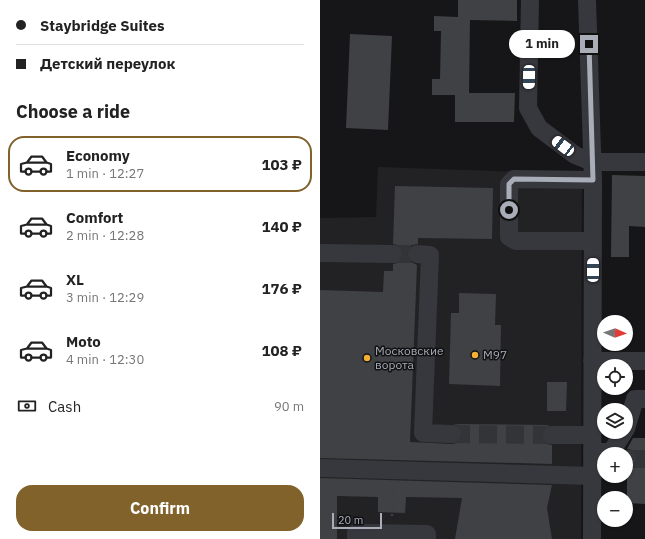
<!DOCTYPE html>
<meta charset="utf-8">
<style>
:root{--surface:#fff;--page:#f2f2f2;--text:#222;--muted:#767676;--line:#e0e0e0;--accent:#80622a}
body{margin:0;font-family:"IBM Plex Sans",sans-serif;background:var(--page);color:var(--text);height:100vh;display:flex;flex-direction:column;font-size:15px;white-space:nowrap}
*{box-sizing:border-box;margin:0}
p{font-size:13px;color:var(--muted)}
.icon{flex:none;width:22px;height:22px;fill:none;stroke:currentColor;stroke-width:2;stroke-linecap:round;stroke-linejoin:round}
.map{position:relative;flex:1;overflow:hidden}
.side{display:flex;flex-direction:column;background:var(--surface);width:320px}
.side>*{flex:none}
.hud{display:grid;align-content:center;height:88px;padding:0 16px;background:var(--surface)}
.needle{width:26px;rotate:92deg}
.tools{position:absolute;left:277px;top:315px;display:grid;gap:8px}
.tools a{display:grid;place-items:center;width:36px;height:36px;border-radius:50%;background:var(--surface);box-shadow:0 1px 3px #0004;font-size:20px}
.scale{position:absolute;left:12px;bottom:10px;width:50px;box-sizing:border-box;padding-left:4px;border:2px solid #a8adb8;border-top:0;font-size:11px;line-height:14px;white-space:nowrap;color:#a8adb8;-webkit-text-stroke:3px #111113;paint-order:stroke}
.end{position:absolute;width:18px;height:18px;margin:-9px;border:5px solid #a8adb8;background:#111;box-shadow:0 0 0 2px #111}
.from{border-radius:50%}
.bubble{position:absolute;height:28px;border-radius:14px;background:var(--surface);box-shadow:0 1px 3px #0004;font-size:13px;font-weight:800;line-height:28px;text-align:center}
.car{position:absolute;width:12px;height:24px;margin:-12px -6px;border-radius:5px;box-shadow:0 0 3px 1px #0007;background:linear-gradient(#fff 24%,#345 0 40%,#fff 0 76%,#345 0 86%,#fff 0)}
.hud b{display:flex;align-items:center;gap:14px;height:38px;font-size:15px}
.hud b+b{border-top:1px solid var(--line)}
.hud i{width:10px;height:10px;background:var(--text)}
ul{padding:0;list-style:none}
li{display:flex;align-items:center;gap:12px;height:56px;margin:0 8px 6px;padding:0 8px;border:2px solid transparent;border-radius:16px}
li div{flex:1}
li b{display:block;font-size:15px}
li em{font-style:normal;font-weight:800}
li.selected{border-color:var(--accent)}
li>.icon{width:36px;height:36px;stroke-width:1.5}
h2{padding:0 16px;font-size:18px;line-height:48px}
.pay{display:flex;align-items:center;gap:10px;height:44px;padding:0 16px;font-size:15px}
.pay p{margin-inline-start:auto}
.primary-button{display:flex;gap:8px;margin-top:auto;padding:8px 16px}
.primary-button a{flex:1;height:46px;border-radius:16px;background:var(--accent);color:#fff;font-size:16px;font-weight:800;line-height:46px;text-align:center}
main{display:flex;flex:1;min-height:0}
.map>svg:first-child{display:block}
.built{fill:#222225}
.building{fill:#404145}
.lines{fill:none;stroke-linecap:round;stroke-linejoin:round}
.minor-tunnel{stroke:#333438;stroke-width:18;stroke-dasharray:18 9;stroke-linecap:butt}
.path{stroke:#3d3f44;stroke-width:2.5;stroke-dasharray:2 3;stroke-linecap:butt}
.minor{stroke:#37383d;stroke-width:18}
.route{stroke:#a8adb8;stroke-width:5}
.poi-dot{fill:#f2b134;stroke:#111113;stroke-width:1.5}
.labels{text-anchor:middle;stroke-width:3;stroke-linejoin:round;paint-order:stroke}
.poi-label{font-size:12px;fill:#a8adb8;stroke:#111113;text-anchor:start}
</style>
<main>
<section class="side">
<div class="hud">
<b><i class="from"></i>Staybridge Suites</b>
<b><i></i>Детский переулок</b>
</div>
<h2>Choose a ride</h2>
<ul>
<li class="selected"><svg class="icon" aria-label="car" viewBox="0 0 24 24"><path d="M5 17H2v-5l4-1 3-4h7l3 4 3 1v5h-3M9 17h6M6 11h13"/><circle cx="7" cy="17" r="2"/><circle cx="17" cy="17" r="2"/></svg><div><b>Economy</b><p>1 min · 12:27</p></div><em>103 ₽</em></li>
<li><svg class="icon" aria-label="car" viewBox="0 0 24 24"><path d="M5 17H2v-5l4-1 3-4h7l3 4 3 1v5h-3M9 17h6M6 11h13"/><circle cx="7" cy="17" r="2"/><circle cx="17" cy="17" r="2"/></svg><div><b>Comfort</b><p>2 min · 12:28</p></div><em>140 ₽</em></li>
<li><svg class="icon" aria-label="car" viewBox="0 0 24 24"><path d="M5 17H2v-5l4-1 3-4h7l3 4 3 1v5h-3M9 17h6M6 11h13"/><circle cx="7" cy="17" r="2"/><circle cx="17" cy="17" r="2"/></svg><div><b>XL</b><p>3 min · 12:29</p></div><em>176 ₽</em></li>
<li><svg class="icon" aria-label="car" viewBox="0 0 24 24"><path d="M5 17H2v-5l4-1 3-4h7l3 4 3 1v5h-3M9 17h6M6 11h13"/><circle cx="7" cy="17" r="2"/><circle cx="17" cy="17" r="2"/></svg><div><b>Moto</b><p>4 min · 12:30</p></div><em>108 ₽</em></li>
</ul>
<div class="pay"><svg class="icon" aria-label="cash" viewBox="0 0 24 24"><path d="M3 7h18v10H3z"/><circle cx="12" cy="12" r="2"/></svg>Cash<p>90 m</p></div>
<div class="primary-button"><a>Confirm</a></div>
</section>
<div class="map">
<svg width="325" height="539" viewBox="0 0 325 539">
<rect width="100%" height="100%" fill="#161618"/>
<path class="built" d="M58,167L262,174L261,539H0V218L56,217Z"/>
<path class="building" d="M138,0H197V21L150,20L149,93H195L194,122H135V95H112V79H120L121,31H114V16L138,17Z
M30,34L72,36L68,130L26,128Z
M292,175L325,176V227L309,226V257H291Z
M75,186L173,188L172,239L98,238V244L92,245L88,248L87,253V258L91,262L97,265L90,442L132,444L137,443L141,440L142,434L141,429L138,425L133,424L229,425L223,429L222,435L223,440L226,444L232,445V464L0,458V290L63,292L64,271H73V264L78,263L82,259L83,255L82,249L78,245L73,244Z
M139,293L176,294L175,325H181L180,386L129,384L131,313H139Z
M227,382H247L246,411H227Z
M313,438H325V504L307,503V469L313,468L316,464L317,459L316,453L312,450L307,449Z
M0,478L232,485L227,508L232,539H135L142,498L86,497L85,513L58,512V497L17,496V539H0Z"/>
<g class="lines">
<path class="minor-tunnel" d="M73,254H97
M132,434L232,435
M307,459H325"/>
<path class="path" d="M72,516L73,487"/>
<path class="minor" d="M210,0L208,108L219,128L255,155L272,162H325
M267,0L273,180L272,539
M273,241H196L189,237V184L194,179L273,180
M0,253L73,254
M97,254L110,255L103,433L132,434
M272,361H325
M306,429L315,399H325
M232,435H272
M272,452H291L304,432
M306,459H307
M0,468L272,476
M36,539V533L107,534V539"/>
</g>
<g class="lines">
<path class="route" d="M189,210V184L194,179L273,180L269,44"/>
</g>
<g class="poi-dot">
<circle cx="155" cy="355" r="4"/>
<circle cx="47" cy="358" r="4"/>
</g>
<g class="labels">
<g class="poi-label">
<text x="55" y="355">Московские<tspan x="55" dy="14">ворота</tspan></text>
<text x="163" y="359">M97</text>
</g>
</g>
</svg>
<div class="tools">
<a><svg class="needle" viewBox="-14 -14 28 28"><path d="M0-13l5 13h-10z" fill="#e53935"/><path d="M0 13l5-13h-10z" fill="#767676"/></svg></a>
<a><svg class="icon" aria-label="locate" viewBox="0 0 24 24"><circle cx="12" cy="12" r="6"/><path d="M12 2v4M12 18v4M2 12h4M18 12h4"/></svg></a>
<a><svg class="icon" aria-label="layers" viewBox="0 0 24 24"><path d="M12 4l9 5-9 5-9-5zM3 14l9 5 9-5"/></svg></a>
<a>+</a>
<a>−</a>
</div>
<div class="scale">20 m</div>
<i class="end from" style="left:189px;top:210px"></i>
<i class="end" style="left:269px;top:44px"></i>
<div class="bubble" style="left:189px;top:30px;width:66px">1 min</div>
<i class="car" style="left:209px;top:77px;rotate:181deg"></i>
<i class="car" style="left:243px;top:146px;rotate:307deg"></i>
<i class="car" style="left:273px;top:270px;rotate:0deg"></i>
</div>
</main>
